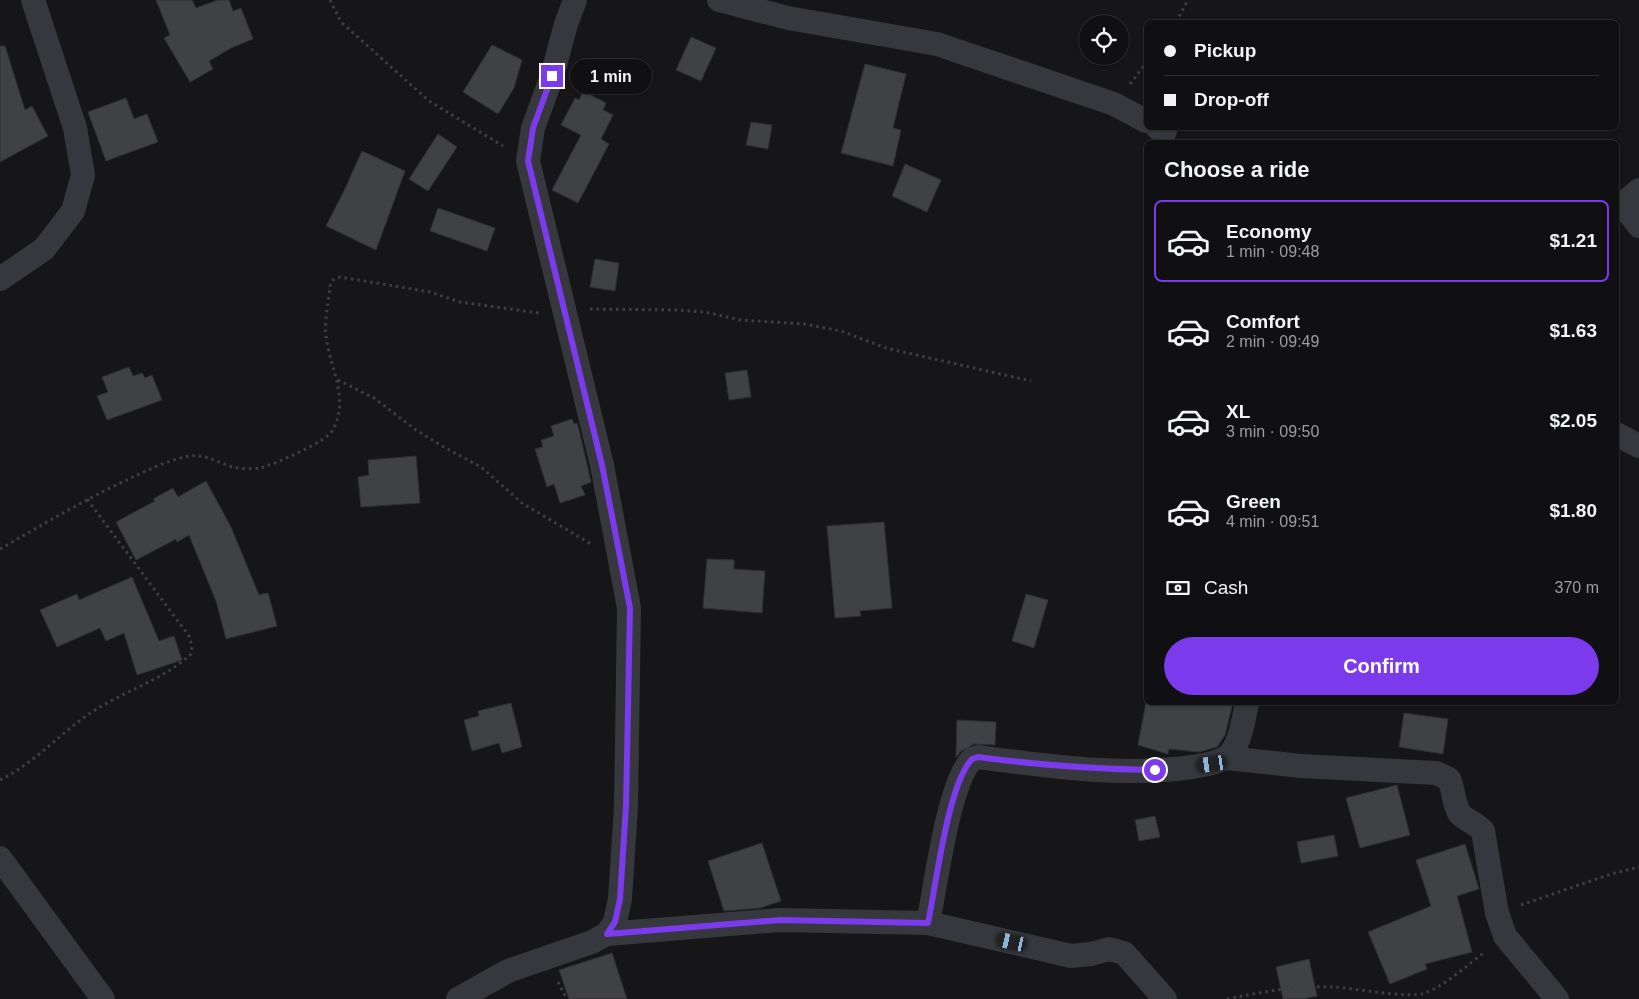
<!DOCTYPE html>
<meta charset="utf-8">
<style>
:root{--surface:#101012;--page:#1e1e20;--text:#f1f3f6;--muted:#9c9d9f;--line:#303032;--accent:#7c3aed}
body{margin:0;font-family:Arial,sans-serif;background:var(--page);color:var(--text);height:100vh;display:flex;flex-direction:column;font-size:19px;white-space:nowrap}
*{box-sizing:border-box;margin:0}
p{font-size:16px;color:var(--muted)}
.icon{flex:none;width:28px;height:28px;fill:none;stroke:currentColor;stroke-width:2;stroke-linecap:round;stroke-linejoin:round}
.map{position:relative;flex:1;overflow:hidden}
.side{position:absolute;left:1144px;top:140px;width:475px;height:565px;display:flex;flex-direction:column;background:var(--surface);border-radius:8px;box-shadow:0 1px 4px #0004,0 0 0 1px var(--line)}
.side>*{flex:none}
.hud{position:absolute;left:1144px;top:20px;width:475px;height:110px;border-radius:8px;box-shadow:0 1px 4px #0004,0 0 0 1px var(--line);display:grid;align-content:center;height:110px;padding:0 20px;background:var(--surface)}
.tools{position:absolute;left:1079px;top:15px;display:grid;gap:10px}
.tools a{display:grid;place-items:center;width:50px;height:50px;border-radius:50%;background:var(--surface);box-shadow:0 1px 4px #0004,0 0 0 1px var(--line);font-size:25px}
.end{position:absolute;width:22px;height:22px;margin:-11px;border:6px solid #7c3aed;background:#fff;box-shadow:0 0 0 2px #fff}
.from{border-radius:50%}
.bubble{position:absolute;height:35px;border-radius:18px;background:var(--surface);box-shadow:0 1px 4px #0004,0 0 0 1px var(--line);font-size:16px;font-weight:800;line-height:35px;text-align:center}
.car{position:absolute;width:15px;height:30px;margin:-15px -8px;border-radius:6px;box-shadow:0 0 4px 1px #0007;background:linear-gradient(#222 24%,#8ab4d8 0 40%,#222 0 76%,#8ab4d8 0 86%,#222 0)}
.hud b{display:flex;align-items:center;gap:18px;height:48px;font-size:19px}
.hud b+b{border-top:1px solid var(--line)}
.hud i{width:12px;height:12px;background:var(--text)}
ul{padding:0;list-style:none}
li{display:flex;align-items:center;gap:15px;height:82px;margin:0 10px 8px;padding:0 10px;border:2px solid transparent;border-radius:8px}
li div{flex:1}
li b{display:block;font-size:19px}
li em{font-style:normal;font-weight:800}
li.current{border-color:var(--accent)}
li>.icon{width:45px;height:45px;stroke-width:1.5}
h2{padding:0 20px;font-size:22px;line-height:60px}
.pay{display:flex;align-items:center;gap:12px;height:55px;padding:0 20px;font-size:19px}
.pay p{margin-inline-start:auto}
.button{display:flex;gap:10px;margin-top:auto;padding:10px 20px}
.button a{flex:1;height:58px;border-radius:30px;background:var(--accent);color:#fff;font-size:20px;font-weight:800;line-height:58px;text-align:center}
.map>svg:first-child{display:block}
.building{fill:#404145;stroke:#303034}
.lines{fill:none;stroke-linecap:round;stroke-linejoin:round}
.path{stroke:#3d3f44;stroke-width:3;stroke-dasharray:2.5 4;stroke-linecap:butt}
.minor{stroke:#37383d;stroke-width:24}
.route{stroke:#7c3aed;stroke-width:6}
</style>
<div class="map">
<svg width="1639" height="999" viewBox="0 0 1639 999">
<rect width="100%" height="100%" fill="#161618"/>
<path class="building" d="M156,0H192L196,8L218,0H229L233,11L241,8L253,39L231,48L209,61L213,69L190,82L164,38L170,35Z
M691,37L716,48L701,81L676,70Z
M492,45L522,60L514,88L498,114L463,92Z
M0,46H5L25,110L32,106L48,136L0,162Z
M865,64L906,74L893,128L901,130L893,166L841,153Z
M583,91L606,103L603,110L613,115L601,139L609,144L578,203L552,190L581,135L561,125L575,98L579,100Z
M126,98L134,119L147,114L158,142L106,161L88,112Z
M751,122L772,125L768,149L746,145Z
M438,134L457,147L428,191L409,179Z
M362,151L405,171L376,250L326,226L344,191Z
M905,164L941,180L927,212L892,196Z
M438,208L495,228L487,251L430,231Z
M595,259L619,263L615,291L590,287Z
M129,367L133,376L142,373L145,378L152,375L162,400L107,420L97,396L108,392L102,377Z
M747,370L751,397L729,400L725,373Z
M572,419L574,424L577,423L579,430L591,482L581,486L585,495L560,503L554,484L547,487L535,449L543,447L541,440L554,436L551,426Z
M416,456L420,503L361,507L358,477L369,475L368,460Z
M206,481L231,527L259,595L268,593L277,626L226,639L216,601L189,535L177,542L176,539L136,560L116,522L155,501L153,499L173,488L178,497Z
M884,522L892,608L860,611L861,616L835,618L827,526Z
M707,559L734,560V569L765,571L762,613L703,608Z
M132,577L159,641L174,636L182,660L137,675L124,633L106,641L100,628L57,647L40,610L77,594L79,600Z
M1026,594L1048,600L1034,648L1012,641Z
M1146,702H1233L1225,735L1217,747L1199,752L1169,749L1168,754L1138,745Z
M511,703L522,747L502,753L499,743L472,751L464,720L479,716L478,711Z
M1404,713L1448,719L1443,754L1399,747Z
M957,720L996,722L995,745L974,744L961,751L956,758Z
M1397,785L1410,835L1360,848L1346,798Z
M1155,816L1160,837L1139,841L1135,820Z
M1334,835L1338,856L1301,863L1297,842Z
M762,843L781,901L760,908L724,911L708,861Z
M1465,844L1479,889L1457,896L1472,952L1425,964L1427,969L1390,984L1368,932L1431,906L1416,860Z
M612,953L627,999H569L559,970Z
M1309,959L1317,996L1303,999H1283L1276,967Z"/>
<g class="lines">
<path class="path" d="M330,0L341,22L429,101L503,146
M1176,22L1188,0
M1130,84L1146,63
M590,309L677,310L705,312L741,320L805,324L841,331L886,348L1031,381
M338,380L374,398L416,430L442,446L481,467L522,503L591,544
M0,549C44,524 87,498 133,477C150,469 171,459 190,456C206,454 218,463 233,467C240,469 253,469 260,468C273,465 328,441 333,430C350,397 329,367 326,335C324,320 329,301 330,286L333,280L340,277L430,292L460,302L539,313
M0,780C35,763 60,733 92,712C124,691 163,680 191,654L192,646L189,636L87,499
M1521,905L1611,874L1639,867
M558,982L567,999
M1227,999C1262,992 1298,985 1334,987C1354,988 1409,999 1425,993C1445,986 1468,964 1485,952"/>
<path class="minor" d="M719,0L788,18L937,44L1114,104L1146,121
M1158,128L1165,131
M1623,205L1639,226
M1616,210L1639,190
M0,279L44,249L73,211L83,175L75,128L33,0
M1616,434L1639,446
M1227,758L1301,766L1436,773L1449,779C1454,789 1453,804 1460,814C1467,821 1476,823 1483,831L1497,913L1505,936L1557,999
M0,858L103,999
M928,923C936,885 948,784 972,759L978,757C1046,766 1123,777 1192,767C1203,765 1215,764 1225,758C1240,749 1244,718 1247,702
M607,934L780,920L928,923L1071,956L1091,954L1109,949L1124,953L1165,999
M458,999L508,971L592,942L607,934L615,922L620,899L626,807L629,608L602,465L528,161L533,128L552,76L566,24L575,0"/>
</g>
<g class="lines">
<path class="route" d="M552,76L533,128L528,161L602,465L630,608L626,806L620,899L615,922L607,934L780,920L928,923C936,885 948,784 972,759L978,757C1037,765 1095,769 1155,770"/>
</g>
</svg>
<div class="tools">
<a><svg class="icon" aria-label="locate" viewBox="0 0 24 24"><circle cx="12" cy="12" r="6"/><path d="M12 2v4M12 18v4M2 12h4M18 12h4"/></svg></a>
</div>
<i class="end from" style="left:1155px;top:770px"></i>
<i class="end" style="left:552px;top:76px"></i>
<div class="bubble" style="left:570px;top:59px;width:82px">1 min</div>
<i class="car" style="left:1212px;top:764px;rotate:262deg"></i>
<i class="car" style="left:1012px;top:942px;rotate:283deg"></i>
<div class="hud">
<b><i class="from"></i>Pickup</b>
<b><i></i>Drop-off</b>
</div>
<section class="side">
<h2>Choose a ride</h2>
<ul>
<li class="current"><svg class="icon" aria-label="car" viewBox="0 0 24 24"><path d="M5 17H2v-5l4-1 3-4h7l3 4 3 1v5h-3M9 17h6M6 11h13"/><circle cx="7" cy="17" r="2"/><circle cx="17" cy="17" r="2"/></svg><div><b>Economy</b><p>1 min · 09:48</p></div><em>$1.21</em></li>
<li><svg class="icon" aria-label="car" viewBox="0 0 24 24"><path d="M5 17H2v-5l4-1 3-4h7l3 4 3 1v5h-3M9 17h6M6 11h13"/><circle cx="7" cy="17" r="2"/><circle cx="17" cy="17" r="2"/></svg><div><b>Comfort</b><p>2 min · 09:49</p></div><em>$1.63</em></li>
<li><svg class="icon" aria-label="car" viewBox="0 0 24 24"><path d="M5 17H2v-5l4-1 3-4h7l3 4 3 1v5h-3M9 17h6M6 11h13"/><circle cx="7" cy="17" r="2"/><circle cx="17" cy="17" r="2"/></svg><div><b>XL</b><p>3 min · 09:50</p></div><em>$2.05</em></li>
<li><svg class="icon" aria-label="car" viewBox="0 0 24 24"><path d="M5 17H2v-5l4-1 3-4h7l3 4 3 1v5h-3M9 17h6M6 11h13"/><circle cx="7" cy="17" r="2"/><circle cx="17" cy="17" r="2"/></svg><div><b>Green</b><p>4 min · 09:51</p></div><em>$1.80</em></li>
</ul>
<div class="pay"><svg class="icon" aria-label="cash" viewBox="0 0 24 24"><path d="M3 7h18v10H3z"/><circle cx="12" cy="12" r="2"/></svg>Cash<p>370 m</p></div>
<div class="button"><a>Confirm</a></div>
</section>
</div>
